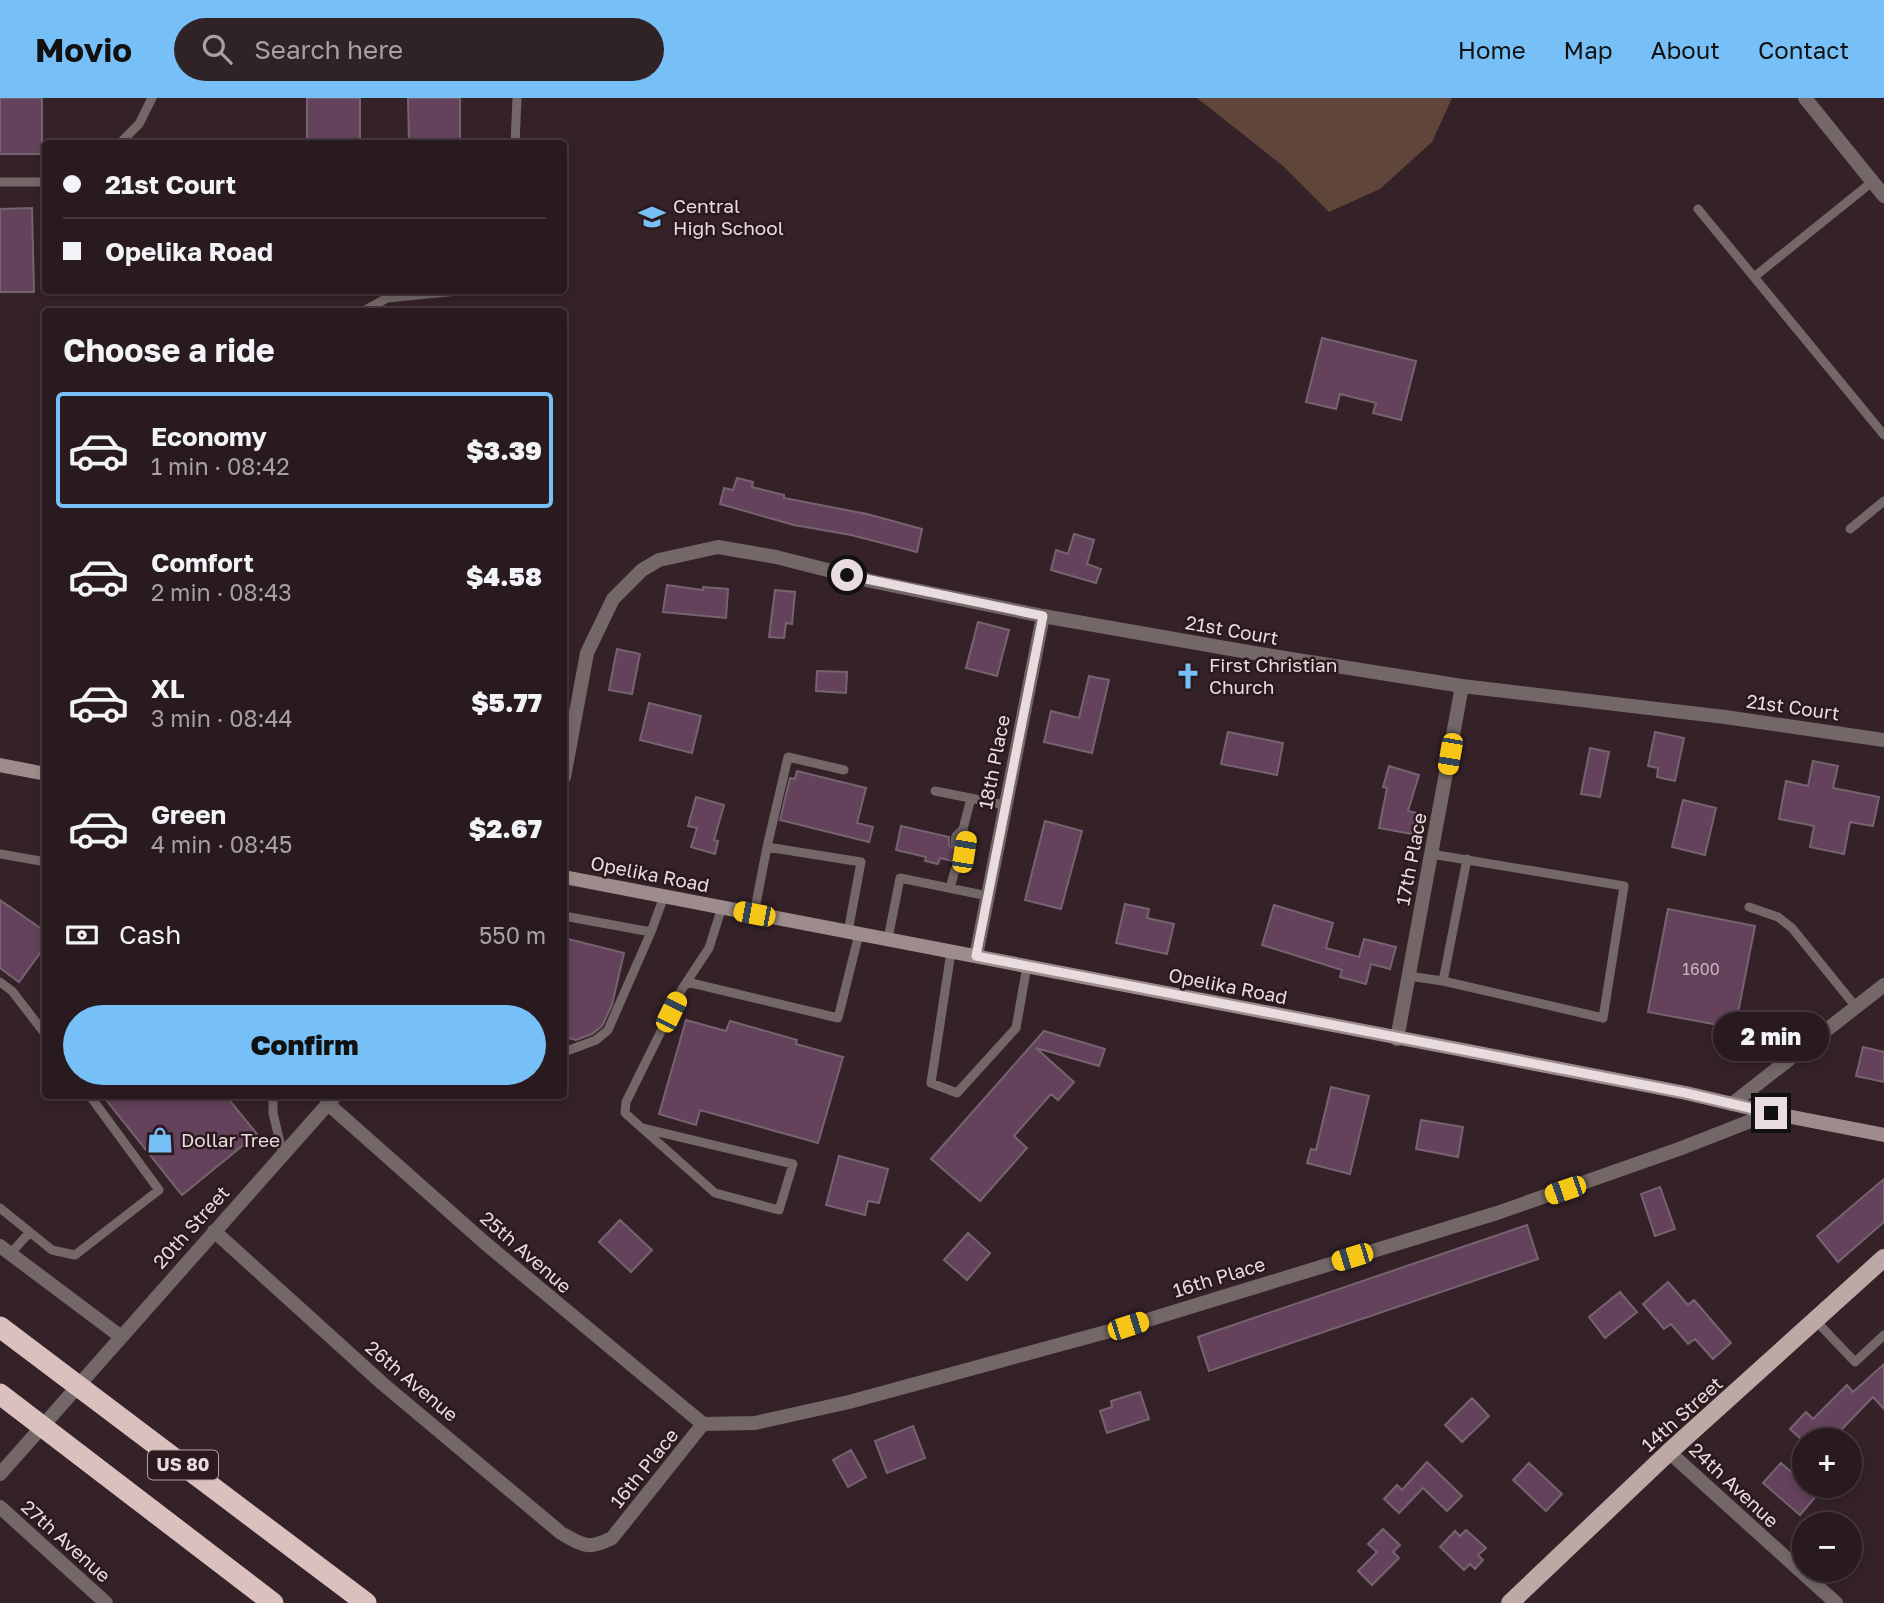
<!DOCTYPE html>
<meta charset="utf-8">
<style>
:root{--surface:#281a1e;--page:#302327;--text:#f1f3f6;--muted:#a5a1a4;--line:#44383c;--accent:#77c0f7}
body{margin:0;font-family:"Golos Text",sans-serif;background:var(--page);color:var(--text);height:100vh;display:flex;flex-direction:column;font-size:26px;white-space:nowrap}
*{box-sizing:border-box;margin:0}
p{font-size:23px;color:var(--muted)}
.icon{flex:none;width:38px;height:38px;fill:none;stroke:currentColor;stroke-width:2;stroke-linecap:round;stroke-linejoin:round}
.map{position:relative;flex:1;overflow:hidden}
.sheet{position:absolute;left:42px;top:210px;width:525px;height:791px;display:flex;flex-direction:column;background:var(--surface);border-radius:7px;box-shadow:0 4px 10px #0003,0 0 0 2px var(--line)}
.sheet>*{flex:none}
.banner{position:absolute;left:42px;top:42px;width:525px;height:154px;border-radius:7px;box-shadow:0 4px 10px #0003,0 0 0 2px var(--line);display:grid;align-content:center;height:154px;padding:0 21px;background:var(--surface)}
.fabs{position:absolute;left:1792px;top:1330px;display:grid;gap:14px}
.fabs a{display:grid;place-items:center;width:70px;height:70px;border-radius:50%;background:var(--surface);box-shadow:0 4px 10px #0003,0 0 0 2px var(--line);font-size:35px}
.end{position:absolute;width:32px;height:32px;margin:-16px;border:9px solid #e9dcdf;background:#111;box-shadow:0 0 0 4px #111}
.from{border-radius:50%}
.bubble{position:absolute;height:49px;border-radius:24px;background:var(--surface);box-shadow:0 4px 10px #0003,0 0 0 2px var(--line);font-size:23px;font-weight:800;line-height:49px;text-align:center}
.car{position:absolute;width:21px;height:42px;margin:-21px -10px;border-radius:9px;box-shadow:0 0 5px 2px #0007;background:linear-gradient(#f5c518 24%,#345 0 40%,#f5c518 0 76%,#345 0 86%,#f5c518 0)}
.banner b{display:flex;align-items:center;gap:24px;height:66px;font-size:26px}
.banner b+b{border-top:2px solid var(--line)}
.banner i{width:18px;height:18px;background:var(--text)}
ul{padding:0;list-style:none}
li{display:flex;align-items:center;gap:21px;height:116px;margin:0 14px 10px;padding:0 7px;border:4px solid transparent;border-radius:7px}
li div{flex:1}
li b{display:block;font-size:26px}
li em{font-style:normal;font-weight:800}
li.selected{border-color:var(--accent)}
li>.icon{width:63px;height:63px;stroke-width:1.5}
h2{padding:0 21px;font-size:32px;line-height:84px}
.pay{display:flex;align-items:center;gap:18px;height:77px;padding:0 21px;font-size:26px}
.pay p{margin-inline-start:auto}
.action{display:flex;gap:14px;margin-top:auto;padding:14px 21px}
.action a{flex:1;height:80px;border-radius:42px;background:var(--accent);color:#111;font-size:28px;font-weight:800;line-height:80px;text-align:center}
header{display:flex;align-items:center;gap:42px;box-sizing:border-box;height:98px;padding:0 35px;background:var(--accent);color:#111}
header strong{font-size:33px}
nav{display:flex;gap:38px;margin-inline-start:auto;font-size:24px}
.search{width:490px;height:63px;background:var(--page);display:flex;align-items:center;gap:18px;box-sizing:border-box;padding:0 24px;border-radius:38px;color:var(--muted);font-size:26px}
.map>svg:first-child{display:block}
.green{fill:#60463a}
.building{fill:#64425b;stroke:#75636f;stroke-width:2}
.lines{fill:none;stroke-linecap:round;stroke-linejoin:round}
.lane{stroke:#736867;stroke-width:9}
.street{stroke:#736867;stroke-width:14}
.secondary{stroke:#9d8c8b;stroke-width:14}
.primary{stroke:#bda8a6;stroke-width:18}
.highway{stroke:#dbc1be;stroke-width:21}
.route{stroke:#e9dcdf;stroke-width:9}
.labels{text-anchor:middle;stroke-width:5;stroke-linejoin:round;paint-order:stroke}
.number-label{font-size:16px;fill:#c8b6be}
.shield{fill:#2b191e;stroke:#b0a2a5;stroke-width:2}
.shield-label{font-size:18px;font-weight:bold;fill:#e9dcdf}
.poi-label{font-size:19px;fill:#e9dcdf;stroke:#2b191e;text-anchor:start}
.street-label{font-size:19px;fill:#e9dcdf;stroke:#2b191e}
</style>
<header>
<strong>Movio</strong>
<div class="search"><svg class="icon" aria-label="search" viewBox="0 0 24 24"><circle cx="10" cy="10" r="6"/><path d="M15 15l6 6"/></svg>Search here</div>
<nav><a>Home</a><a>Map</a><a>About</a><a>Contact</a></nav>
</header>
<div class="map">
<svg width="1884" height="1505" viewBox="0 0 1884 1505">
<rect width="100%" height="100%" fill="#352228"/>
<path class="green" d="M1197,0H1452L1432,44L1380,91L1329,114L1283,68Z"/>
<path class="building" d="M0,0H42V56H0Z
M307,0H360V46H307Z
M408,0H460V46H409Z
M32,110L34,194H0V111Z
M1322,240L1416,263L1401,322L1373,315L1376,305L1340,296L1336,311L1306,304Z
M737,380L753,384L752,389L784,397V400L867,416L922,431L917,454L851,437L794,427L720,406L724,390L733,392Z
M1074,436L1094,442L1087,466L1101,471L1096,485L1051,472L1056,452L1068,456Z
M667,487L703,492V489L728,491L726,520L663,514Z
M775,492L795,494L792,526L786,525L784,540L769,539Z
M978,524L1009,532L997,578L966,570Z
M617,551L640,556L632,596L609,592Z
M817,573L847,574L846,595L816,593Z
M1089,578L1109,582L1092,655L1044,644L1051,613L1079,620Z
M649,605L701,618L692,655L640,642Z
M1228,634L1283,645L1277,677L1221,666Z
M1655,634L1684,640L1675,683L1657,679L1658,670L1648,668Z
M1590,650L1609,654L1600,699L1581,696Z
M1813,663L1838,668L1833,690L1879,699L1873,728L1850,724L1844,756L1810,749L1814,728L1779,721L1786,683L1808,688Z
M1389,668L1419,677L1408,713L1417,715L1412,736L1379,730L1387,690L1383,689Z
M797,673L866,690L857,725L873,729L869,744L780,722L790,680L795,681Z
M696,699L724,707L714,742L718,743L715,756L691,749L697,730L688,728Z
M1683,702L1716,710L1705,757L1672,749Z
M1045,723L1082,733L1061,811L1025,802Z
M901,728L949,739V748L957,752L956,764L940,760L938,766L925,763L926,759L896,752Z
M0,802L46,834V847L19,884L0,870Z
M1125,806L1149,811L1147,820L1174,826L1167,856L1116,845Z
M1274,807L1333,825L1326,850L1359,859L1364,841L1396,849L1390,871L1371,866L1366,886L1340,879L1342,872L1262,847Z
M1668,811L1755,828L1735,930L1648,914Z
M564,840L624,855L612,907L602,928L592,936L576,942L564,939Z
M686,922L726,933L730,923L797,942L796,946L843,959L818,1045L700,1012L696,1027L659,1016Z
M1044,933L1105,951L1099,968L1036,950L1074,984L1058,1002L1051,996L1014,1038L1027,1050L980,1103L931,1061Z
M1863,949L1884,954V984L1856,978Z
M1331,989L1369,998L1350,1076L1307,1065L1311,1051L1316,1052Z
M103,998H226L257,1036L182,1097Z
M1421,1022L1463,1029L1458,1059L1416,1051Z
M839,1058L888,1071L879,1105L868,1103L865,1117L826,1107Z
M1884,1081V1124L1838,1164L1817,1138Z
M1660,1089L1675,1131L1655,1138L1641,1096Z
M620,1122L652,1152L631,1174L599,1144Z
M1527,1127L1538,1161L1209,1273L1198,1239Z
M968,1135L990,1155L967,1182L944,1162Z
M1668,1184L1688,1207L1694,1202L1731,1245L1713,1261L1695,1241L1688,1246L1671,1226L1664,1231L1643,1206Z
M1620,1194L1637,1214L1605,1240L1589,1219Z
M1884,1266V1311L1873,1299L1840,1333L1837,1330L1825,1342H1802L1790,1331L1806,1314L1813,1321L1847,1287L1853,1294Z
M1140,1294L1149,1321L1107,1335L1100,1313L1112,1309L1111,1303Z
M1472,1300L1489,1318L1462,1344L1445,1327Z
M913,1328L925,1360L887,1375L875,1343Z
M851,1352L866,1379L848,1389L833,1362Z
M1427,1364L1462,1398L1447,1413L1423,1390L1399,1415L1384,1401L1397,1387L1402,1392Z
M1529,1365L1562,1396L1546,1413L1513,1382Z
M1781,1365L1804,1385V1388L1817,1397L1800,1417L1763,1385Z
M1383,1431L1400,1447L1393,1454L1399,1460L1372,1487L1358,1473L1377,1454L1368,1446Z
M1466,1432L1486,1450L1478,1457L1483,1462L1475,1471L1470,1466L1464,1472L1440,1449L1455,1433L1460,1438Z"/>
<g class="lines">
<path class="lane" d="M119,46L139,26L152,0
M515,46L517,0
M0,84H46
M1698,111L1884,337
M1754,179L1872,84
M362,214L387,200L468,192
M1850,431L1884,403
M935,693L1005,707
M955,745L956,738L963,731
M767,749L788,659L844,672
M0,756L46,764
M1431,756L1624,788L1603,920L1443,883L1467,761
M950,790L955,772L962,768L966,739L963,731L971,700
M1749,809L1778,819L1792,830L1856,909
M754,816L767,749L861,764L848,834
M564,818L651,834L664,798
M888,841L900,780L988,798
M951,854L931,985L957,995L1016,930L1027,868
M1408,878L1443,883
M0,884L12,893L46,937
M687,884L838,920L859,836
M564,954L596,942L608,932L651,834
M273,998V1015L283,1057
M642,1030L793,1066L779,1112L715,1095L625,1015L626,1004L682,891L709,850L722,809
M0,1110L52,1152L75,1157L159,1092L90,998
M10,1156L30,1134
M1816,1223L1855,1264L1884,1237"/>
<path class="street" d="M1805,0L1884,98
M564,679L587,555L613,501L642,472L659,462L718,449L776,459L871,483L1043,518L1248,554L1462,588L1725,619L1884,642
M976,858L1043,518
M1397,941L1462,588
M327,1005L485,1145L703,1326
M1732,1006L1884,887
M214,1133L383,1286L561,1435C584,1448 588,1452 612,1440L703,1326L755,1325L849,1304L1128,1228L1497,1115L1679,1051L1771,1015
M0,1148L120,1238
M1669,1354L1836,1505
M0,1376L335,998
M0,1409L106,1505"/>
<path class="secondary" d="M0,667L46,676
M564,779L1686,995L1771,1015L1884,1037"/>
<path class="primary" d="M1510,1505L1669,1354L1884,1160"/>
<path class="highway" d="M0,1229L366,1505
M0,1296L273,1505"/>
</g>
<g class="lines">
<path class="route" d="M847,477L1043,518L976,858L1686,995L1771,1015"/>
</g>
<defs>
<g id="school-bare" transform="scale(2.1)"><path d="M0-5L7-2L0 1L-7-2ZM-4 1L0 2.5L4 1V4Q0 6-4 4Z" fill="#77c0f7" stroke="#2b191e" stroke-width="2.5" paint-order="stroke"/></g>
<g id="church-bare" transform="scale(2.1)"><path d="M-1.2-6h2.4v3.5h3.3v2.4h-3.3V6h-2.4V-.1h-3.3v-2.4h3.3Z" fill="#77c0f7" stroke="#2b191e" stroke-width="2.5" paint-order="stroke"/></g>
<g id="shop-bare" transform="scale(2.1)"><path d="M-5-2.5h2.3a2.7 3.5 0 0 1 5.4 0H5L5.5 6h-11ZM-1.5-2.5h3a1.5 2.3 0 0 0-3 0Z" fill="#77c0f7" stroke="#2b191e" stroke-width="2.5" paint-order="stroke"/></g>
</defs>
<g fill-rule="evenodd">
<use href="#school-bare" x="652" y="119"/>
<use href="#church-bare" x="1188" y="578"/>
<use href="#shop-bare" x="160" y="1042"/>
</g>
<g class="labels">
<g class="number-label">
<text x="1701" y="877">1600</text>
</g>
<rect class="shield" x="148" y="1352.5" width="70" height="29" rx="5"/>
<g class="shield-label">
<text x="183" y="1373">US 80</text>
</g>
<g class="poi-label">
<text x="673" y="115">Central<tspan x="673" dy="22">High School</tspan></text>
<text x="1209" y="574">First Christian<tspan x="1209" dy="22">Church</tspan></text>
<text x="181" y="1049">Dollar Tree</text>
</g>
<g class="street-label">
<text transform="translate(1232 532) rotate(10)" y="7">21st Court</text>
<text transform="translate(1793 609) rotate(8)" y="7">21st Court</text>
<text transform="translate(994 664) rotate(-79)" y="7">18th Place</text>
<text transform="translate(1411 761) rotate(-79)" y="7">17th Place</text>
<text transform="translate(650 776) rotate(11)" y="7">Opelika Road</text>
<text transform="translate(1228 888) rotate(11)" y="7">Opelika Road</text>
<text transform="translate(191 1129) rotate(-48)" y="7">20th Street</text>
<text transform="translate(526 1154) rotate(41)" y="7">25th Avenue</text>
<text transform="translate(1219 1179) rotate(-17)" y="7">16th Place</text>
<text transform="translate(412 1283) rotate(40)" y="7">26th Avenue</text>
<text transform="translate(1682 1316) rotate(-42)" y="7">14th Street</text>
<text transform="translate(644 1370) rotate(-51)" y="7">16th Place</text>
<text transform="translate(1734 1387) rotate(43)" y="7">24th Avenue</text>
<text transform="translate(66 1443) rotate(42)" y="7">27th Avenue</text>
</g>
</g>
</svg>
<div class="fabs">
<a>+</a>
<a>−</a>
</div>
<i class="end from" style="left:847px;top:477px"></i>
<i class="end" style="left:1771px;top:1015px"></i>
<div class="bubble" style="left:1713px;top:914px;width:116px">2 min</div>
<i class="car" style="left:1450px;top:656px;rotate:190deg"></i>
<i class="car" style="left:964px;top:754px;rotate:9deg"></i>
<i class="car" style="left:754px;top:816px;rotate:281deg"></i>
<i class="car" style="left:671px;top:914px;rotate:26deg"></i>
<i class="car" style="left:1565px;top:1092px;rotate:251deg"></i>
<i class="car" style="left:1352px;top:1159px;rotate:253deg"></i>
<i class="car" style="left:1128px;top:1228px;rotate:72deg"></i>
<div class="banner">
<b><i class="from"></i>21st Court</b>
<b><i></i>Opelika Road</b>
</div>
<section class="sheet">
<h2>Choose a ride</h2>
<ul>
<li class="selected"><svg class="icon" aria-label="car" viewBox="0 0 24 24"><path d="M5 17H2v-5l4-1 3-4h7l3 4 3 1v5h-3M9 17h6M6 11h13"/><circle cx="7" cy="17" r="2"/><circle cx="17" cy="17" r="2"/></svg><div><b>Economy</b><p>1 min · 08:42</p></div><em>$3.39</em></li>
<li><svg class="icon" aria-label="car" viewBox="0 0 24 24"><path d="M5 17H2v-5l4-1 3-4h7l3 4 3 1v5h-3M9 17h6M6 11h13"/><circle cx="7" cy="17" r="2"/><circle cx="17" cy="17" r="2"/></svg><div><b>Comfort</b><p>2 min · 08:43</p></div><em>$4.58</em></li>
<li><svg class="icon" aria-label="car" viewBox="0 0 24 24"><path d="M5 17H2v-5l4-1 3-4h7l3 4 3 1v5h-3M9 17h6M6 11h13"/><circle cx="7" cy="17" r="2"/><circle cx="17" cy="17" r="2"/></svg><div><b>XL</b><p>3 min · 08:44</p></div><em>$5.77</em></li>
<li><svg class="icon" aria-label="car" viewBox="0 0 24 24"><path d="M5 17H2v-5l4-1 3-4h7l3 4 3 1v5h-3M9 17h6M6 11h13"/><circle cx="7" cy="17" r="2"/><circle cx="17" cy="17" r="2"/></svg><div><b>Green</b><p>4 min · 08:45</p></div><em>$2.67</em></li>
</ul>
<div class="pay"><svg class="icon" aria-label="cash" viewBox="0 0 24 24"><path d="M3 7h18v10H3z"/><circle cx="12" cy="12" r="2"/></svg>Cash<p>550 m</p></div>
<div class="action"><a>Confirm</a></div>
</section>
</div>
